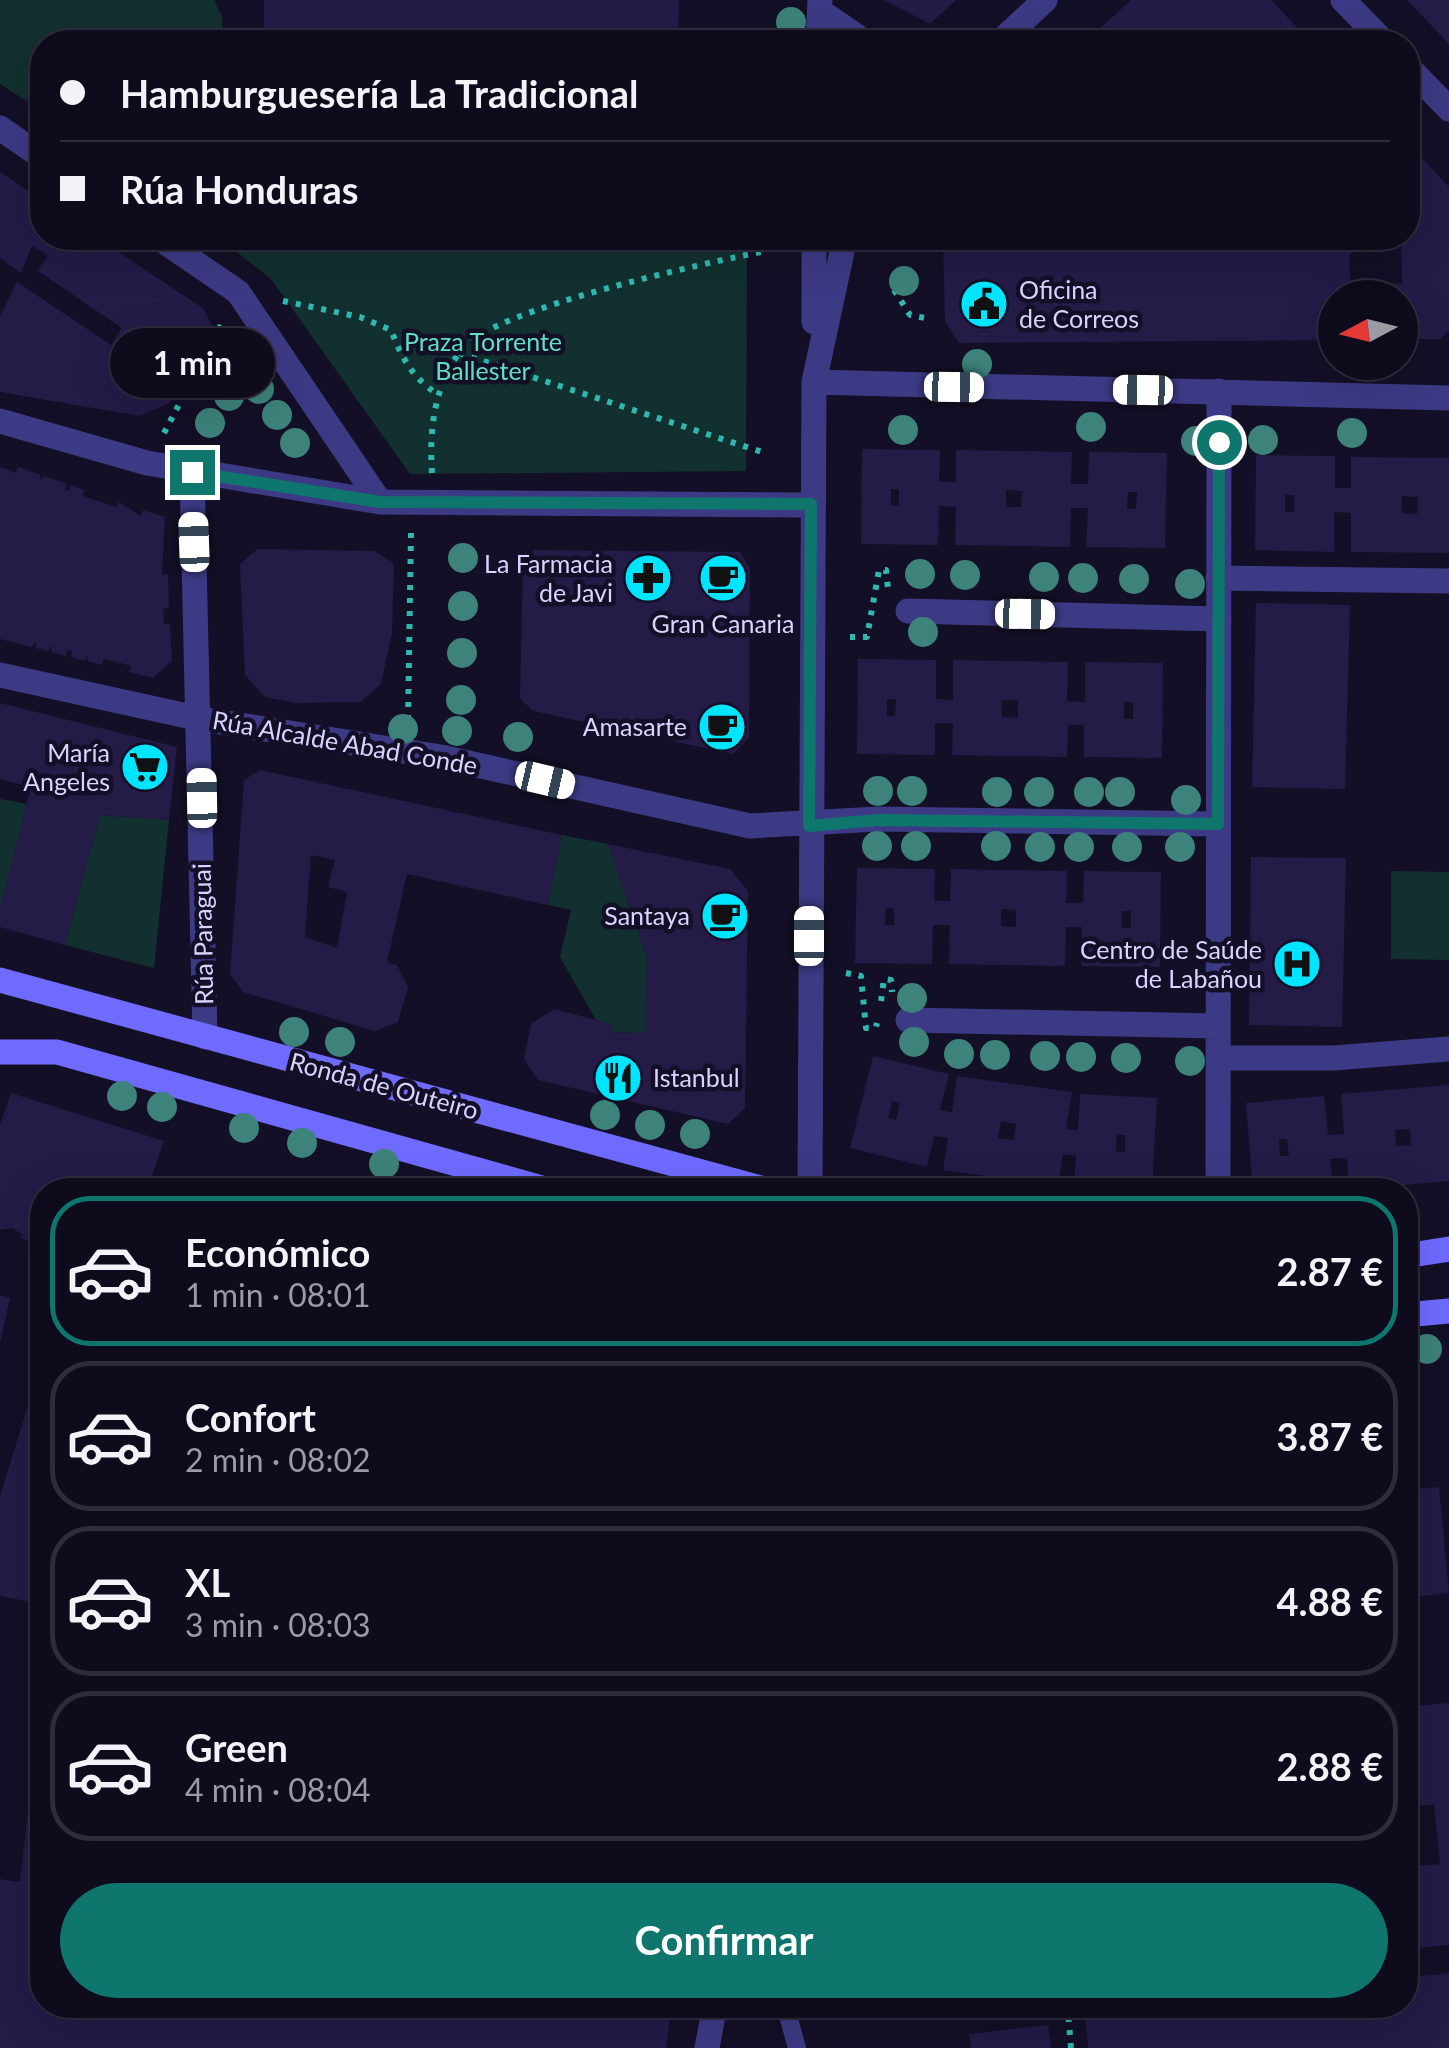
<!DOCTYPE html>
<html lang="es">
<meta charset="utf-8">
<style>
:root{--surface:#0e0b1c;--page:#171425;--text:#f1f3f6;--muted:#9b9ba3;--line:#2e2b3b;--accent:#0f766e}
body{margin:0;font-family:Lato,sans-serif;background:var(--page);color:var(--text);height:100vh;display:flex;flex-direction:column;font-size:38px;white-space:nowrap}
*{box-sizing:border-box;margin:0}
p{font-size:32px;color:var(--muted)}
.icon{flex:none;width:55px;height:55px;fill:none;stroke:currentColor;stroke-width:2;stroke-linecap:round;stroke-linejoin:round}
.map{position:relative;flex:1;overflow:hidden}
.panel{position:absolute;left:30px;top:1178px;width:1388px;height:840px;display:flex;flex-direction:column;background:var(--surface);border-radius:40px;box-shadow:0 10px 40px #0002,0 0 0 2px var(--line)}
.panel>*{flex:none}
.top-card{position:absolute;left:30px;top:30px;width:1390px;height:220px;border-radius:40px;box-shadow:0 10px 40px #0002,0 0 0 2px var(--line);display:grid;align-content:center;height:220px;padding:0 30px;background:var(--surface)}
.needle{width:65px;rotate:263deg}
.tools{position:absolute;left:1318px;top:280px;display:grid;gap:20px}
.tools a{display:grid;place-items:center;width:100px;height:100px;border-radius:50%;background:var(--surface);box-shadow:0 10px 40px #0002,0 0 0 2px var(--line);font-size:50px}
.end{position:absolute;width:45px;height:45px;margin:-22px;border:12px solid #0f766e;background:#fff;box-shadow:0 0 0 5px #fff}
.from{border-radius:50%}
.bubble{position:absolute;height:70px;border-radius:35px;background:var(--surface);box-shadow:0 10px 40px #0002,0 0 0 2px var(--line);font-size:32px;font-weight:700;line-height:70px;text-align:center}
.car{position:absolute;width:30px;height:60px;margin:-30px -15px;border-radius:12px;box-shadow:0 0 8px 2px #0007;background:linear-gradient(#fff 24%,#345 0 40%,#fff 0 76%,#345 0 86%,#fff 0)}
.top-card b{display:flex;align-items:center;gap:35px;height:95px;font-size:38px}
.top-card b+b{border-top:2px solid var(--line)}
.top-card i{width:25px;height:25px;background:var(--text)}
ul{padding:18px 0 0;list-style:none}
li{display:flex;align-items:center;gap:30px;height:150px;margin:0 20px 15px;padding:0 10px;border:5px solid var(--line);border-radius:40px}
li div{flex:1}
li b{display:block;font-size:38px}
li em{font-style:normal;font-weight:700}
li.on{border-color:var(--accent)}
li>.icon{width:90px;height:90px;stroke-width:1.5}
.cta{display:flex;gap:20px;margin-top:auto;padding:20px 30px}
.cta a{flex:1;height:115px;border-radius:60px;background:var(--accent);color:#fff;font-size:40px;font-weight:700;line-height:115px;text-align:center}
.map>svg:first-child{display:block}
.green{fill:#12302f}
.building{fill:#241b47;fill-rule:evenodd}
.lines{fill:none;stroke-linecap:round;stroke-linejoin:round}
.path{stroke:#2fb8b0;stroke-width:6;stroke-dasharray:5 8;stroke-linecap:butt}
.lane{stroke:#3d3a85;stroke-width:18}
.street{stroke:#3d3a85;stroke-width:25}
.secondary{stroke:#6f6bff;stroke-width:25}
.tree{fill:#3d827b}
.route{stroke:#0f766e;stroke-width:12}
.labels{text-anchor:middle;stroke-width:9;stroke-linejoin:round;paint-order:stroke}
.poi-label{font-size:25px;fill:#d9d4ff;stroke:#130f26;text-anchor:end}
.park-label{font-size:25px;fill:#5fe0c0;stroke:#130f26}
.street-label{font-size:25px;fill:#d9d4ff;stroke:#130f26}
</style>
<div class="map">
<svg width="1449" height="2048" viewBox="0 0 1449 2048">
<rect width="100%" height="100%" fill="#130f26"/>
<path class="green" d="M0,0H214L222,16L223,42H42V111L0,84Z
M219,238H747L746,471L410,474L271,279Z
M0,799L28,804L0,908Z
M100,815L169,820L154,968L65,945Z
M562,835L608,844L647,958L645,1033L610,1032L612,1024L596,1020L560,957L571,910L548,905Z
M1391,871L1449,872V960L1391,959Z"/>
<path class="building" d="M264,0H679L678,42H264Z
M884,0H956L930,24Z
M1131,0H1271L1311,42H1085Z
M1407,0H1449V44L1434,28Z
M1408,143L1449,187V331L1440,339H1400V298H1335V340L959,343L945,321L943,238H1047L1048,242L1369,238L1349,256L1350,280L1402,284L1401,238H1408Z
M0,172L42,200V238H98L204,309L214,330L169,403L140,416L0,392V317L17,282L111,345L122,328L38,271L48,255L32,246L21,273L0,258Z
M862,449L940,450L939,482H956V450L1072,452L1071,484H1088L1089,452L1167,453L1165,548L1086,547L1088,508H1071L1070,547L955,545L956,507L939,506L938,545L861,544ZM891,489H899V506H891ZM1006,490L1022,491L1021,507H1006ZM1128,492H1137L1136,509H1127Z
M1256,455L1335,456V488H1351V457L1449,458V553L1351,552V513L1334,512V552L1255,550ZM1285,495H1294V512H1285ZM1402,496L1418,497L1417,514L1402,513Z
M0,467L16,473L18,467L41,475L39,481L44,476L67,484L65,490L69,491L71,485L84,490L82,496L117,507L119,502L141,516L143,510L165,517L162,575L168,574L169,608L163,609L164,624H170L172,661L153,678L129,672L131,666L117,662L103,659L102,665L88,661L86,655L85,661L71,657L72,651L67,650L66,656L52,652L50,645L49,651L35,648L37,642L31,647L0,639Z
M258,549L375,551L394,564L392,633L381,684L361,702L295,703L265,697L245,675L240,564Z
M533,550L740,552L750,568L749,737L733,754L533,711L520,698L523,561Z
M1256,603L1350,605L1345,789L1252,787Z
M858,659L936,660V699L953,700V660L1068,662L1067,701L1085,702V662L1163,663L1162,758L1084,757V725H1068L1067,757L952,755L953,723H935V755L857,754ZM887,699H896L895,716H887ZM1018,700V718L1002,717V701ZM1124,702H1133V719H1124Z
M0,703L177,747L169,820L100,815L65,945L0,927V908L31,787L0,779Z
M260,770L562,835L548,905L407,874L387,962L397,965L408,987L398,1022L375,1031L243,992L230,974L242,809L244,780ZM311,855L335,860L328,887L347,892L337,948L305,937Z
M608,844L730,869L748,891L745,1108L728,1124L538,1080L524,1059L531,1024L554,1009L612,1024L610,1032L645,1033L647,958Z
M1251,857L1346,858L1342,1027L1249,1025Z
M857,868L935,869L934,901H950L951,869L1067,871L1066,903H1083L1084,871L1161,872L1160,967L1082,966V927H1066L1065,966L949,964L950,925H933L932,964L855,963ZM886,908H894V925H885ZM1001,909L1016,910V927L1001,926ZM1122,911H1131V928H1122Z
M873,1056L949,1074L940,1110L952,1112L957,1076L1072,1092L1066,1129L1078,1130L1080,1094L1157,1098L1152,1190L1074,1188L1076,1156L1063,1154L1058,1186L943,1170L948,1138L934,1136L927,1167L850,1148ZM892,1101L900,1103L896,1120L888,1118ZM1001,1121L1016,1124L1014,1140L998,1138ZM1117,1135H1125V1152L1116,1151Z
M1449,1085V1181L1349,1190L1347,1158L1330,1159L1333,1190H1253L1246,1103L1324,1096L1328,1135L1344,1134L1341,1094ZM1410,1129L1411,1145L1396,1146L1395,1130ZM1279,1139H1287L1289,1156H1280Z
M11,1093L164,1141L147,1190H42V1246L20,1238L22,1234L12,1228L0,1230V1125Z
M0,1295L10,1298L0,1343Z
M42,1361V1604L0,1596V1496Z
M1439,1487L1449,1593L1414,1597L1417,1627L1405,1629V1490Z
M40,1702L42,2005H672L666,2048H0V1879L20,1882Z
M1449,1703V1945L1405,1949V1867L1440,1864L1434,1804L1405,1808V1707Z
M1449,1973V2048H1088L1085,2011L1143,2005H1187L1188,2013L1269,2005H1405V1978Z
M1048,2025L1051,2048H971L969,2034Z"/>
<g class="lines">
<path class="path" d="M894,290L910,315L930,319
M283,301L360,317L391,330C402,358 412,377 437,394
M459,353L765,453
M164,433L221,325
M432,473C429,430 434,385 462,349C493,309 709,262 766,251
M850,637H867L879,570H886L888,589
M408,720L411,533
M846,973L861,976L866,1028L876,1027L877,1023
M881,1001L884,979L891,980L892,992
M1071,2048L1068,2012L1076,2005"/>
<path class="lane" d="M785,2005L797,2048"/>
<path class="street" d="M1343,0L1384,42
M826,15L865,42
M818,42L820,0
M1000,42L1045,0
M1408,67L1449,109
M0,128L42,157
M159,238L238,292L380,502
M814,322V238
M814,382L1449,398
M0,421L147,463L380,502L811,505
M192,472L205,1037
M1218,578L1449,581
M908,611L1219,619
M0,675L201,719L441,757L750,826L878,819L1218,824
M908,1020L1218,1026
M1218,1058H1333L1449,1049
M810,1190L814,382L845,238
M1218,1190L1219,391
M707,2048L715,2005"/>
<path class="secondary" d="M0,980L768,1190
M0,1052H57L549,1190
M1405,1256L1449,1249
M1405,1315L1449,1311"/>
</g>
<g class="tree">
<circle cx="791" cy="22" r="15"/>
<circle cx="904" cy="281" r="15"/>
<circle cx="241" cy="363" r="15"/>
<circle cx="977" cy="364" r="15"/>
<circle cx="259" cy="389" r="15"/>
<circle cx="229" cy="396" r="15"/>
<circle cx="277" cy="415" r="15"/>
<circle cx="210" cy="423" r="15"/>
<circle cx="1091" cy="427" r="15"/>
<circle cx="903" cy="430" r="15"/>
<circle cx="1352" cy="433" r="15"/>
<circle cx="1263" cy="440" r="15"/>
<circle cx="1196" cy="441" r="15"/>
<circle cx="295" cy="443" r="15"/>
<circle cx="463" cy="558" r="15"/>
<circle cx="920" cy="574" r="15"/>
<circle cx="965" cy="575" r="15"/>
<circle cx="1044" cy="577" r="15"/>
<circle cx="1083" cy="578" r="15"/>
<circle cx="1134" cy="579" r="15"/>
<circle cx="1190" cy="584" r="15"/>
<circle cx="463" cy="606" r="15"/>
<circle cx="923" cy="632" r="15"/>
<circle cx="462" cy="653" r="15"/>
<circle cx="461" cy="700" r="15"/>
<circle cx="403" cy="729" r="15"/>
<circle cx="457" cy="731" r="15"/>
<circle cx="518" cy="737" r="15"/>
<circle cx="878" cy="791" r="15"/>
<circle cx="912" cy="791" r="15"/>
<circle cx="997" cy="792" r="15"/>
<circle cx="1039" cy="792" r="15"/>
<circle cx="1089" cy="792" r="15"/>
<circle cx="1120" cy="792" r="15"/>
<circle cx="1186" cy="800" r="15"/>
<circle cx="877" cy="846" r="15"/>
<circle cx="916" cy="846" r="15"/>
<circle cx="996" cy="846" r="15"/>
<circle cx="1040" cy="847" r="15"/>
<circle cx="1079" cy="847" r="15"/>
<circle cx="1127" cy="847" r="15"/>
<circle cx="1180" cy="847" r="15"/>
<circle cx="912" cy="998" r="15"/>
<circle cx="294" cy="1032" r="15"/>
<circle cx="340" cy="1042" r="15"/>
<circle cx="914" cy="1042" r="15"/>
<circle cx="959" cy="1054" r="15"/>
<circle cx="995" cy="1055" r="15"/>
<circle cx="1045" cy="1056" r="15"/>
<circle cx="1081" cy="1057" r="15"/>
<circle cx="1126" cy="1058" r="15"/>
<circle cx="1190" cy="1061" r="15"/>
<circle cx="122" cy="1096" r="15"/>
<circle cx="162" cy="1107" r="15"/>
<circle cx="605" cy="1115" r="15"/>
<circle cx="650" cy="1125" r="15"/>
<circle cx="244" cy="1128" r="15"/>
<circle cx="695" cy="1134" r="15"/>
<circle cx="302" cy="1143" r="15"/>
<circle cx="384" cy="1164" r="15"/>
<circle cx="1427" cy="1349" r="15"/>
</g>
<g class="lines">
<path class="route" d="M192,472L380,502L811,504L809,826L878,820L1218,824L1219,442"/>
</g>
<defs>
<g id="civic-disc" transform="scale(2.5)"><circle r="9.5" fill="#00e5ff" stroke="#130f26"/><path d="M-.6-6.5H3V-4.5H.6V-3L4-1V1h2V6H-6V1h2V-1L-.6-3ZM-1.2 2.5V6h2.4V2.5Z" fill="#111"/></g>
<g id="pharmacy-disc" transform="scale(2.5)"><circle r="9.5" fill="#00e5ff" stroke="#130f26"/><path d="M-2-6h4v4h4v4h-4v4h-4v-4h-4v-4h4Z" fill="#111"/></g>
<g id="cafe-disc" transform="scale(2.5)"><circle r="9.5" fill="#00e5ff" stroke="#130f26"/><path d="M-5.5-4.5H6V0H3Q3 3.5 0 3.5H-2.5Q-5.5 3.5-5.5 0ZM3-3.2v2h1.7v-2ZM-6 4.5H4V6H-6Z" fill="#111"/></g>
<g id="supermarket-disc" transform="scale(2.5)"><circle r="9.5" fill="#00e5ff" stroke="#130f26"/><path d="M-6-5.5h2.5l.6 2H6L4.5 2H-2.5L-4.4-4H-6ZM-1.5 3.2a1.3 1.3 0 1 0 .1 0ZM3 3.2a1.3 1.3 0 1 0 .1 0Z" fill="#111"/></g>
<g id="hospital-disc" transform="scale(2.5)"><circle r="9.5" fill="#00e5ff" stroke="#130f26"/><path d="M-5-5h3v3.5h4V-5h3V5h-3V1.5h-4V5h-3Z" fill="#111"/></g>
<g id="restaurant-disc" transform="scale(2.5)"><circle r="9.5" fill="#00e5ff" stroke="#130f26"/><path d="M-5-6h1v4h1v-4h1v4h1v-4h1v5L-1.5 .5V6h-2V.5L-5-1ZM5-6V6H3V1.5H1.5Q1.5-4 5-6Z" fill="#111"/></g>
</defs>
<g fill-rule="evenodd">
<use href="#civic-disc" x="984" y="304"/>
<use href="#pharmacy-disc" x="648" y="578"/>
<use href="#cafe-disc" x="723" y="578"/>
<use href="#cafe-disc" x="722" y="727"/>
<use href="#supermarket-disc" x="145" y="767"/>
<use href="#cafe-disc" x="725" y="916"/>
<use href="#hospital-disc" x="1297" y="964"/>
<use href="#restaurant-disc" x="618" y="1078"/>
</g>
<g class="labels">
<g class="poi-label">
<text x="1019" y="299" text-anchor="start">Oficina<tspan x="1019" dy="29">de Correos</tspan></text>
<text x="613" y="573">La Farmacia<tspan x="613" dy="29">de Javi</tspan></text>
<text x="723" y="633" text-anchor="middle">Gran Canaria</text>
<text x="687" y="736">Amasarte</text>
<text x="110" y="762">María<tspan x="110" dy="29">Angeles</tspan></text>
<text x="690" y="925">Santaya</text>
<text x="1262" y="959">Centro de Saúde<tspan x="1262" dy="29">de Labañou</tspan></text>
<text x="653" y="1087" text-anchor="start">Istanbul</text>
</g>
<g class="park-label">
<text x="483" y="351">Praza Torrente<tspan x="483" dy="29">Ballester</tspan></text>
</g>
<g class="street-label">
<text transform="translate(345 743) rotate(10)" y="9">Rúa Alcalde Abad Conde</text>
<text transform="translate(203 934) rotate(-91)" y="9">Rúa Paraguai</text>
<text transform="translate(384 1086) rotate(15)" y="9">Ronda de Outeiro</text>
</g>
</g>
</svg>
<div class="tools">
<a><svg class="needle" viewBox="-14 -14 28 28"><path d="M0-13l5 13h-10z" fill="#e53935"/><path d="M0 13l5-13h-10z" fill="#9b9ba3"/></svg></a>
</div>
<i class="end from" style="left:1219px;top:442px"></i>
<i class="end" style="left:192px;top:472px"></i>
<div class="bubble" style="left:110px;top:328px;width:165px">1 min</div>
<i class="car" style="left:954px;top:387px;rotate:91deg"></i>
<i class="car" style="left:1143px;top:390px;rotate:271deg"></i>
<i class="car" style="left:194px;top:542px;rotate:358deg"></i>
<i class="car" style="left:1025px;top:614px;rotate:91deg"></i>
<i class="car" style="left:545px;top:780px;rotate:103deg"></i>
<i class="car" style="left:202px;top:798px;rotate:359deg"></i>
<i class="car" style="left:809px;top:936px;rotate:0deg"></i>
<div class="top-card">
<b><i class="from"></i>Hamburguesería La Tradicional</b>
<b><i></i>Rúa Honduras</b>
</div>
<section class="panel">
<ul>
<li class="on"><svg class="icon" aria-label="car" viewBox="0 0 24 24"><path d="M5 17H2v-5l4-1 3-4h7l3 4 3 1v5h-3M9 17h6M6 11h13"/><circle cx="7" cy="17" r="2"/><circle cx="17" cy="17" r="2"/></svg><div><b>Económico</b><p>1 min · 08:01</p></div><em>2.87 €</em></li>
<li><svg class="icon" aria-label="car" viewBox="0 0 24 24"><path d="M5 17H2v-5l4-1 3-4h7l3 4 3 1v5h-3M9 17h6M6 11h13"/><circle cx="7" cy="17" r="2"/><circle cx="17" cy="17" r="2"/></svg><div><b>Confort</b><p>2 min · 08:02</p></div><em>3.87 €</em></li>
<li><svg class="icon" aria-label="car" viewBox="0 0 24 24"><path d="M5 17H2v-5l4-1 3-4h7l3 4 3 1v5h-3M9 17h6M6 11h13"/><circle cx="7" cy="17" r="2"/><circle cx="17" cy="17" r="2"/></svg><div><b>XL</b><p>3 min · 08:03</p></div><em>4.88 €</em></li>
<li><svg class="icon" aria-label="car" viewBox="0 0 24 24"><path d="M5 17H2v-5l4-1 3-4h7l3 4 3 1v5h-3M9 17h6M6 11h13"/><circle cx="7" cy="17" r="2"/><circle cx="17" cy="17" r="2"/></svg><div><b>Green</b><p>4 min · 08:04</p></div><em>2.88 €</em></li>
</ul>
<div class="cta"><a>Confirmar</a></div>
</section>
</div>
